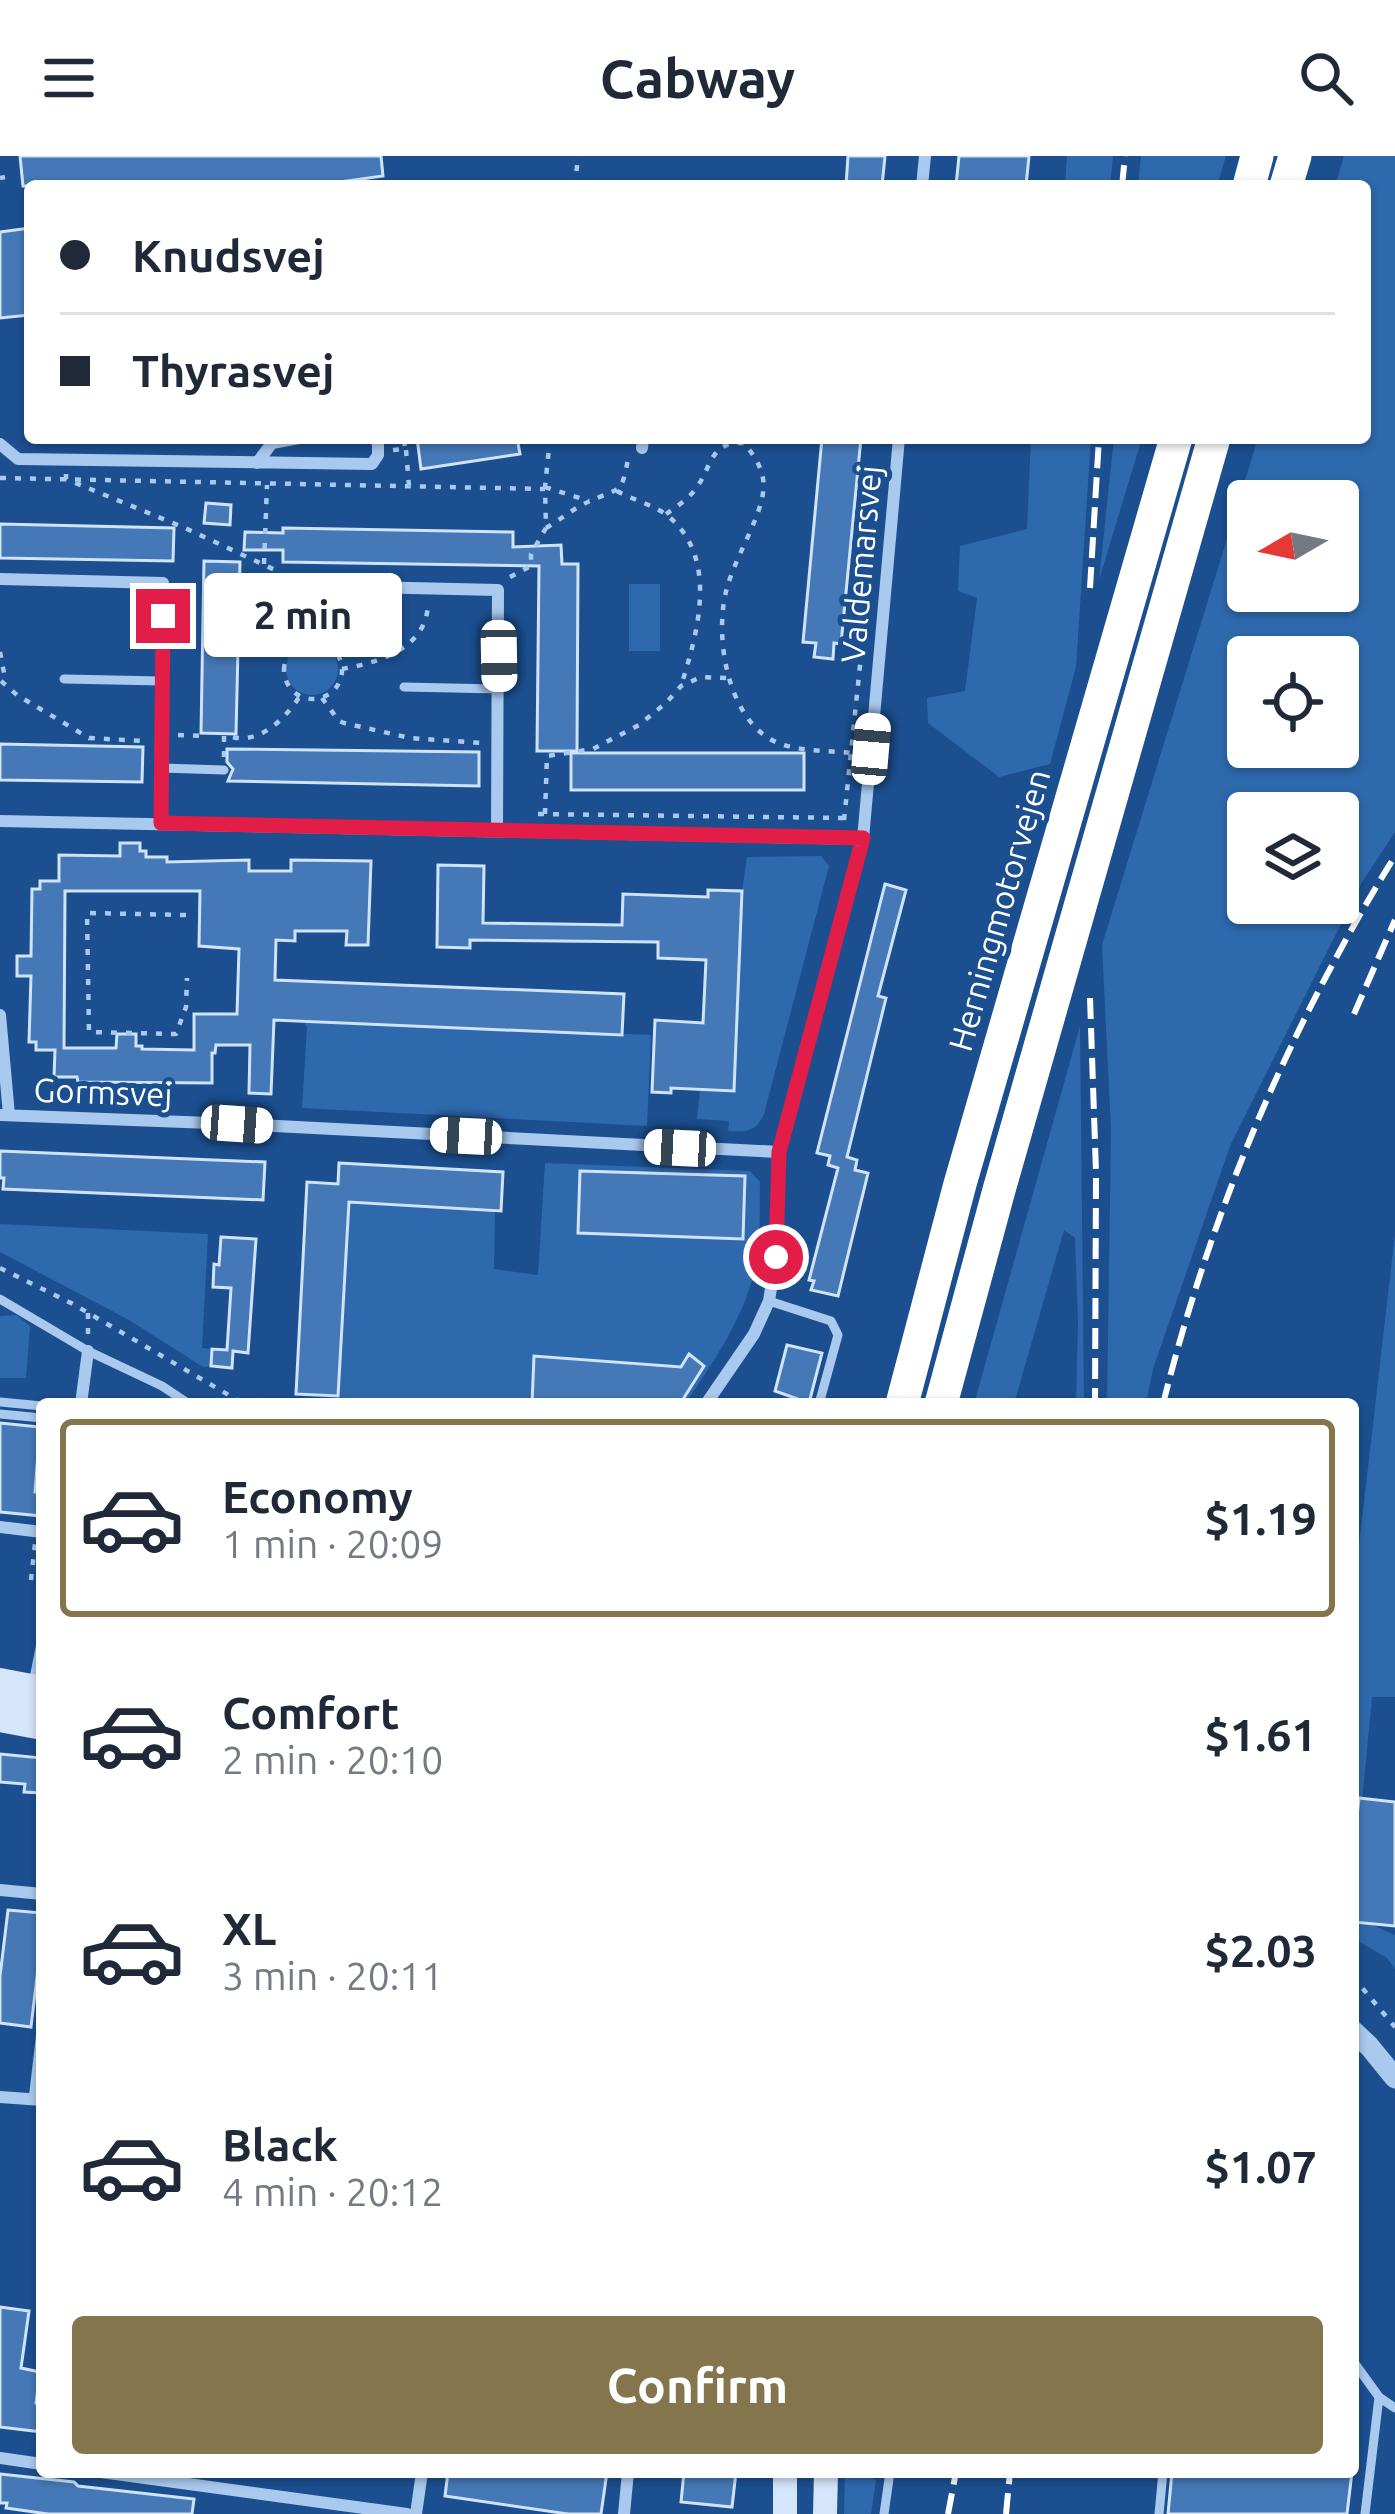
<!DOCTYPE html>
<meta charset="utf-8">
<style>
:root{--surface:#fff;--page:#f2f2f3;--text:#1f2937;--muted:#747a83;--line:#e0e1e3;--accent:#84754c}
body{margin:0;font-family:Ubuntu,sans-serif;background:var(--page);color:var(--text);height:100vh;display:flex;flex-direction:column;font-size:45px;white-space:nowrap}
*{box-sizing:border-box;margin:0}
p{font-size:39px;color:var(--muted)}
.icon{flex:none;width:66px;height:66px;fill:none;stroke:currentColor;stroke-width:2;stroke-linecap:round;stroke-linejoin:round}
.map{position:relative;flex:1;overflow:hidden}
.panel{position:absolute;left:36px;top:1242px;width:1323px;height:1080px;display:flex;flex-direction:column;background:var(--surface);border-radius:12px;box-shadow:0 3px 9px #0004}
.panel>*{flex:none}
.hud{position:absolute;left:24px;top:24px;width:1347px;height:264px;border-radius:12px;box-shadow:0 3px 9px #0004;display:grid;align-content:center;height:264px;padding:0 36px;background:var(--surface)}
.needle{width:78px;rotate:261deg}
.fabs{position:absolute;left:1227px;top:324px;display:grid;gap:24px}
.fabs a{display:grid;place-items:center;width:132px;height:132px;border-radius:12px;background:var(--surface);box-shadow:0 3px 9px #0004;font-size:60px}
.end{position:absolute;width:54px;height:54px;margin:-27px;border:15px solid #e11d48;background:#fff;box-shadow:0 0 0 6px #fff}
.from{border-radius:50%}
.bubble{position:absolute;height:84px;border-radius:12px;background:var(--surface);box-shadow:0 3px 9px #0004;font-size:39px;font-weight:700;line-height:84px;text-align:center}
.car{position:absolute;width:36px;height:72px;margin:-36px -18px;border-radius:15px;box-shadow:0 0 9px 3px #0007;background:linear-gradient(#fff 24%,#345 0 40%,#fff 0 76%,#345 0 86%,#fff 0)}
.hud b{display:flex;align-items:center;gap:42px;height:114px;font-size:45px}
.hud b+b{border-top:3px solid var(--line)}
.hud i{width:30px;height:30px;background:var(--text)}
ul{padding:21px 0 0;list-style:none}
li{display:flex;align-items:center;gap:36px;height:198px;margin:0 24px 18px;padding:0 12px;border:6px solid transparent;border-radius:12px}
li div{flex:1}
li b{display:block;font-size:45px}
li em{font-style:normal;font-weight:700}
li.current{border-color:var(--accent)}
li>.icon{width:108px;height:108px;stroke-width:1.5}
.primary-button{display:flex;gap:24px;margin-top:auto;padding:24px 36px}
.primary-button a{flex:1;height:138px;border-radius:12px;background:var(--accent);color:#fff;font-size:48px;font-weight:700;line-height:138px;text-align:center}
header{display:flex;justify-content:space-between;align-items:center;height:156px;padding:0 36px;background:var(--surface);font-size:54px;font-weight:700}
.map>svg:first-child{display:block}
.green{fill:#2e69ad;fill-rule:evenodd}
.building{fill:#4478b7;stroke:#cfe3fa;stroke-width:3;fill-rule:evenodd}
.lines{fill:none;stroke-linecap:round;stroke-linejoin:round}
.path{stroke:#a9c9ee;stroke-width:4.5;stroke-dasharray:6 9;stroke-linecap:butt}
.service{stroke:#a9c9ee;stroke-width:9}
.minor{stroke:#a9c9ee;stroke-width:12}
.tertiary{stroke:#a9c9ee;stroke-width:21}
.secondary{stroke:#d6e6fa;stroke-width:24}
.motorway{stroke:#fff;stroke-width:33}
.rail{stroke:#fff;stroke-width:6;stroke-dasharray:21 9;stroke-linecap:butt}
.route{stroke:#e11d48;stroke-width:15}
.labels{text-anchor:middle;stroke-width:10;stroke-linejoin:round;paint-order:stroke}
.street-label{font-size:33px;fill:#fff;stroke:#1b4f8f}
</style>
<header><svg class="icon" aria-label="menu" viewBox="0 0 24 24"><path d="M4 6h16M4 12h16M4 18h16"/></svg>Cabway<svg class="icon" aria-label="search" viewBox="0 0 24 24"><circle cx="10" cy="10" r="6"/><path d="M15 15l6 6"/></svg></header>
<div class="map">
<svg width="1395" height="2358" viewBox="0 0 1395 2358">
<rect width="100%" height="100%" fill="#1b4f8f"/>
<path class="green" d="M1067,0H1113L1110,30H1065Z
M1141,0H1226L1217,30H1138Z
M1344,0H1395V676L1362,726L1230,990L1153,1213L1146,1248H1107L1111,974L1102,789L1258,282H1365V30H1335ZM1248,345H1338V435H1248ZM1248,501H1338V591H1248ZM1248,657H1338V747H1248Z
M1031,282H1091L1076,511L1050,608L999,621L928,567L927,542L965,535L977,442L958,435L960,390L1027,373Z
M1114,282H1142L1099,424Z
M629,428H660V495H629Z
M286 513a26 26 0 1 1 52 0a26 26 0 1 1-52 0Z
M821,700L829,710L764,958C756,976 747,976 728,975L729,965L697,963L700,933L734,934L742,735L747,701Z
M303,865L651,879L647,970L302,952L307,871Z
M1080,870L1084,1248H1076L1078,1166L1075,1082L1064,1074L1014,1248H974Z
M545,1007L750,1015L760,1026C759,1051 761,1078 757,1103C747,1158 716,1202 685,1248H338L349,1047L495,1054L494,1113L538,1119Z
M0,1068L208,1078L202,1192L212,1193L211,1210L203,1211L129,1164L0,1096Z
M1395,1078V1541H1372L1353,1740V1441Z
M16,1159L30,1170L26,1222H0V1160Z
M1353,1760L1395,1779V1813L1387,1802L1353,1782Z
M845,2316H862V2319L876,2324L871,2358H844Z"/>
<path class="building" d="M20,0H381L383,20L311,30H23Z
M848,0H885L882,30H846Z
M959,0H1029L1026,30H956Z
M30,72V159L0,162V76Z
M417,282H517L520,298L421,313Z
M822,282H861L841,488L834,487L833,503L814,501L816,487L803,486Z
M206,347L231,349L230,369L204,367Z
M0,368L174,372L173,405L0,402Z
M283,372L513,376V391L561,389L562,408H578L577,595H537L539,410L283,406V394H244L245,376L283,377Z
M204,405L240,406L236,578L201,577Z
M0,588L143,591L142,626L0,624Z
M227,593L479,596V630L228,625L233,613L227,606Z
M571,597H804V634H571Z
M120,687H140V695H146V701H167V706L249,704V715H291V704L371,705L368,789H346L347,775H295V785L276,784L275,824L624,838L622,879L274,864L271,938L249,937L250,889H216L215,897H212V927L78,926L77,921H54L55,894H36V886H29L31,820H17V800H31L32,733H40V725H59V699L120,700ZM65,735H200L199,790L239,793L237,858H194V894L142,893V890H136V878H117L116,892H64Z
M438,709L484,710L483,767L622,769L623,738L708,741V734L742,735L734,935L671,932V937L652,936L655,864L703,867L706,804L658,802V786L470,784V792L437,791Z
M885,728L906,734L878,840L886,842L847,1001L857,1004L855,1014L868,1017L838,1140L811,1134L814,1125L809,1124L838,1012L828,1009L830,1000L817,997Z
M0,995L265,1006L263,1044L3,1033L4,1022H0Z
M339,1007L503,1016L501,1055L349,1046L338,1240L296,1238L307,1026L338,1028Z
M580,1015L745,1020L743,1083L578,1077Z
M221,1081L256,1083L248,1197L233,1195L232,1212L211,1210L212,1193L227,1194L231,1132L213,1131L214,1108L219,1109Z
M787,1189L822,1197L809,1247L775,1235Z
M689,1198L704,1210L680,1248H532L534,1200L681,1211Z
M0,1267L40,1271L35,1336L42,1337V1360L0,1356Z
M0,1598L42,1602V1637L24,1636L25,1628L0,1626Z
M1359,1642L1395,1646V1770L1353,1766V1699Z
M8,1754L42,1757V1779L31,1871L0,1867V1820Z
M0,2151L29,2155L21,2212L40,2216L36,2247L42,2248V2276L0,2271Z
M448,2316H607L601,2358H568L445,2340Z
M684,2316H736L732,2351L681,2346Z
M1172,2316H1352L1347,2358H1168Z
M0,2318L74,2326L78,2330L194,2343L192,2358H48L6,2352L7,2347H0Z"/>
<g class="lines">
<path class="path" d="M0,22L5,21
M575,30L578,0
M393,294L405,293L404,282
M406,294L409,330
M66,318V323L185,372L275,414
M0,322L545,333
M545,331L589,345
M617,335C633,344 654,349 668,360C719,402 698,476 681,530
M666,358C677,350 689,343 697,331C712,310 710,285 744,287C756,302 766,316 763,337C759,365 735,402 727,432C714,477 726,557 770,583C792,596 825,594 851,597
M546,372C560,364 574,352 588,346C623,330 621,340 629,298
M264,408L267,329
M510,421L531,410V398L546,372L545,331L550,282
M264,437V477L267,482L287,499
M284 514a29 29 0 1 1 58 0a29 29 0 1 1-58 0Z
M0,496L4,517L0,525
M342,513C380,506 428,492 428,446
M1,525L17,539L89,582L144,585
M322,542L339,565L344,567L410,582L482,587
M178,579L208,580
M224,601V580C231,580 237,583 244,582C268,581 288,558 300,540
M538,658L844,662
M545,658L547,600L593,593L639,569L666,547L681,530L701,521L727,522
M844,664L862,490
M186,759L87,757L89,876L176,878L186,851L187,822
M0,1112L73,1148L244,1248
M88,1157V1181
M285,1246L288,1248
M258,1248L260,1238
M31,1424L35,1388
M1353,1821L1395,1871
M40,2061H42"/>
<path class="service" d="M64,523L162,525
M404,531L499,533
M161,612L224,614
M0,1143L88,1195L162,1230L189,1248
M769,1145L831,1165L838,1179L819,1248
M0,1246L42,1250
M0,1258L42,1262
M33,1944L42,1867
M1353,2205L1379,2241L1395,2252
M884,2358L890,2316
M1159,2358L1163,2316
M1365,2358L1379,2241"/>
<path class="minor" d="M922,30L925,0
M0,288L18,303L372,308L378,299V287L374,282
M642,292L643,282
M257,307L272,287L299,282
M0,423L163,427L161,667
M278,429L498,434L497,673
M0,665L863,683
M0,859L9,959
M0,959L237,968L779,996
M81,1248L88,1195
M706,1248L754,1178L769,1145L776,1101L779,996L863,683L899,282
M0,1371L42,1376
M34,1530L42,1490
M0,1734L42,1738
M0,1941L42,1944
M0,2302L42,2308
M101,2316L407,2358
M416,2358L422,2316
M624,2358L628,2316"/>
<path class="tertiary" d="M1353,1875L1369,1890L1395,1922"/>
<path class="secondary" d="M0,1524L42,1532
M0,1546L42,1555
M0,1564L42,1572
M785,2358V2316
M825,2358L826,2316"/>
<path class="motorway" d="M1249,30L1257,0
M1286,30L1295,0
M902,1248L960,1028L1176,282
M941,1248L999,1034L1214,282"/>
<path class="rail" d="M1122,30L1125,0
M1090,432L1099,282
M1090,842L1096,1016L1095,1248
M1354,858L1395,764
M1163,1248C1211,1055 1290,869 1395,700
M948,2358L956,2316
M1006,2358L1010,2316"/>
</g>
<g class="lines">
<path class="route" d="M163,460L161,667L863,682L779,996L776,1101"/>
</g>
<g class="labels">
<g class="street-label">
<text transform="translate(861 408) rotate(-85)" y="12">Valdemarsvej</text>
<text transform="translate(999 754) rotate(-74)" y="12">Herningmotorvejen</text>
<text transform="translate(103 936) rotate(2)" y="12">Gormsvej</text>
</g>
</g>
</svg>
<div class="fabs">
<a><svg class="needle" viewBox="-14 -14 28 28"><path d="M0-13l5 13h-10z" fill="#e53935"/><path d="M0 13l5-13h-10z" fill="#747a83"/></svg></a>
<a><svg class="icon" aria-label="locate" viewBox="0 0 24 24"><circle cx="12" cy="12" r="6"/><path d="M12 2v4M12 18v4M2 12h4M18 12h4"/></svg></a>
<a><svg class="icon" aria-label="layers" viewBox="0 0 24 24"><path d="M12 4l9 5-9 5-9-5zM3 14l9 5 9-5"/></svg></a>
</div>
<i class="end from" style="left:776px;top:1101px"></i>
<i class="end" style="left:163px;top:460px"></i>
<div class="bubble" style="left:204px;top:417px;width:198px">2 min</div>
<i class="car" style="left:499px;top:500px;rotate:179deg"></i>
<i class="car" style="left:871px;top:593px;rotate:5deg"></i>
<i class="car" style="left:237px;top:968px;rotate:94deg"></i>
<i class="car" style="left:466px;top:980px;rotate:273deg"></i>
<i class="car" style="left:680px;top:992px;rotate:273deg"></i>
<div class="hud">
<b><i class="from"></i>Knudsvej</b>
<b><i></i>Thyrasvej</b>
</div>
<section class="panel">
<ul>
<li class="current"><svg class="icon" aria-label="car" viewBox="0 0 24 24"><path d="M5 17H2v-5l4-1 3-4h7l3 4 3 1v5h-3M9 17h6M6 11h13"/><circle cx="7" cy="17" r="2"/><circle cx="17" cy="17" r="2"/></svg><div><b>Economy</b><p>1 min · 20:09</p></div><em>$1.19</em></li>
<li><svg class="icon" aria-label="car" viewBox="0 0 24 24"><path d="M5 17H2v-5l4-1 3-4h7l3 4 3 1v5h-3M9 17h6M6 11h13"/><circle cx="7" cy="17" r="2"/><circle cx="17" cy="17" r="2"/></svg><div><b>Comfort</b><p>2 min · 20:10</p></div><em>$1.61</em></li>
<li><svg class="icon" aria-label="car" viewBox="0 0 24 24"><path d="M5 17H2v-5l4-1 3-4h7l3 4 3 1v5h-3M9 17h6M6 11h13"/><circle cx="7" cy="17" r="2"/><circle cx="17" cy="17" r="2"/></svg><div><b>XL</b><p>3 min · 20:11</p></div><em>$2.03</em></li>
<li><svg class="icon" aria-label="car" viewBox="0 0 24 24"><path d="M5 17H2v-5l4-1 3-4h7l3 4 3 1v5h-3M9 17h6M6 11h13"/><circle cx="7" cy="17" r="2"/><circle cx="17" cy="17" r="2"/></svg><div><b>Black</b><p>4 min · 20:12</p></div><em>$1.07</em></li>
</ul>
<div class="primary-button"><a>Confirm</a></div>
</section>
</div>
